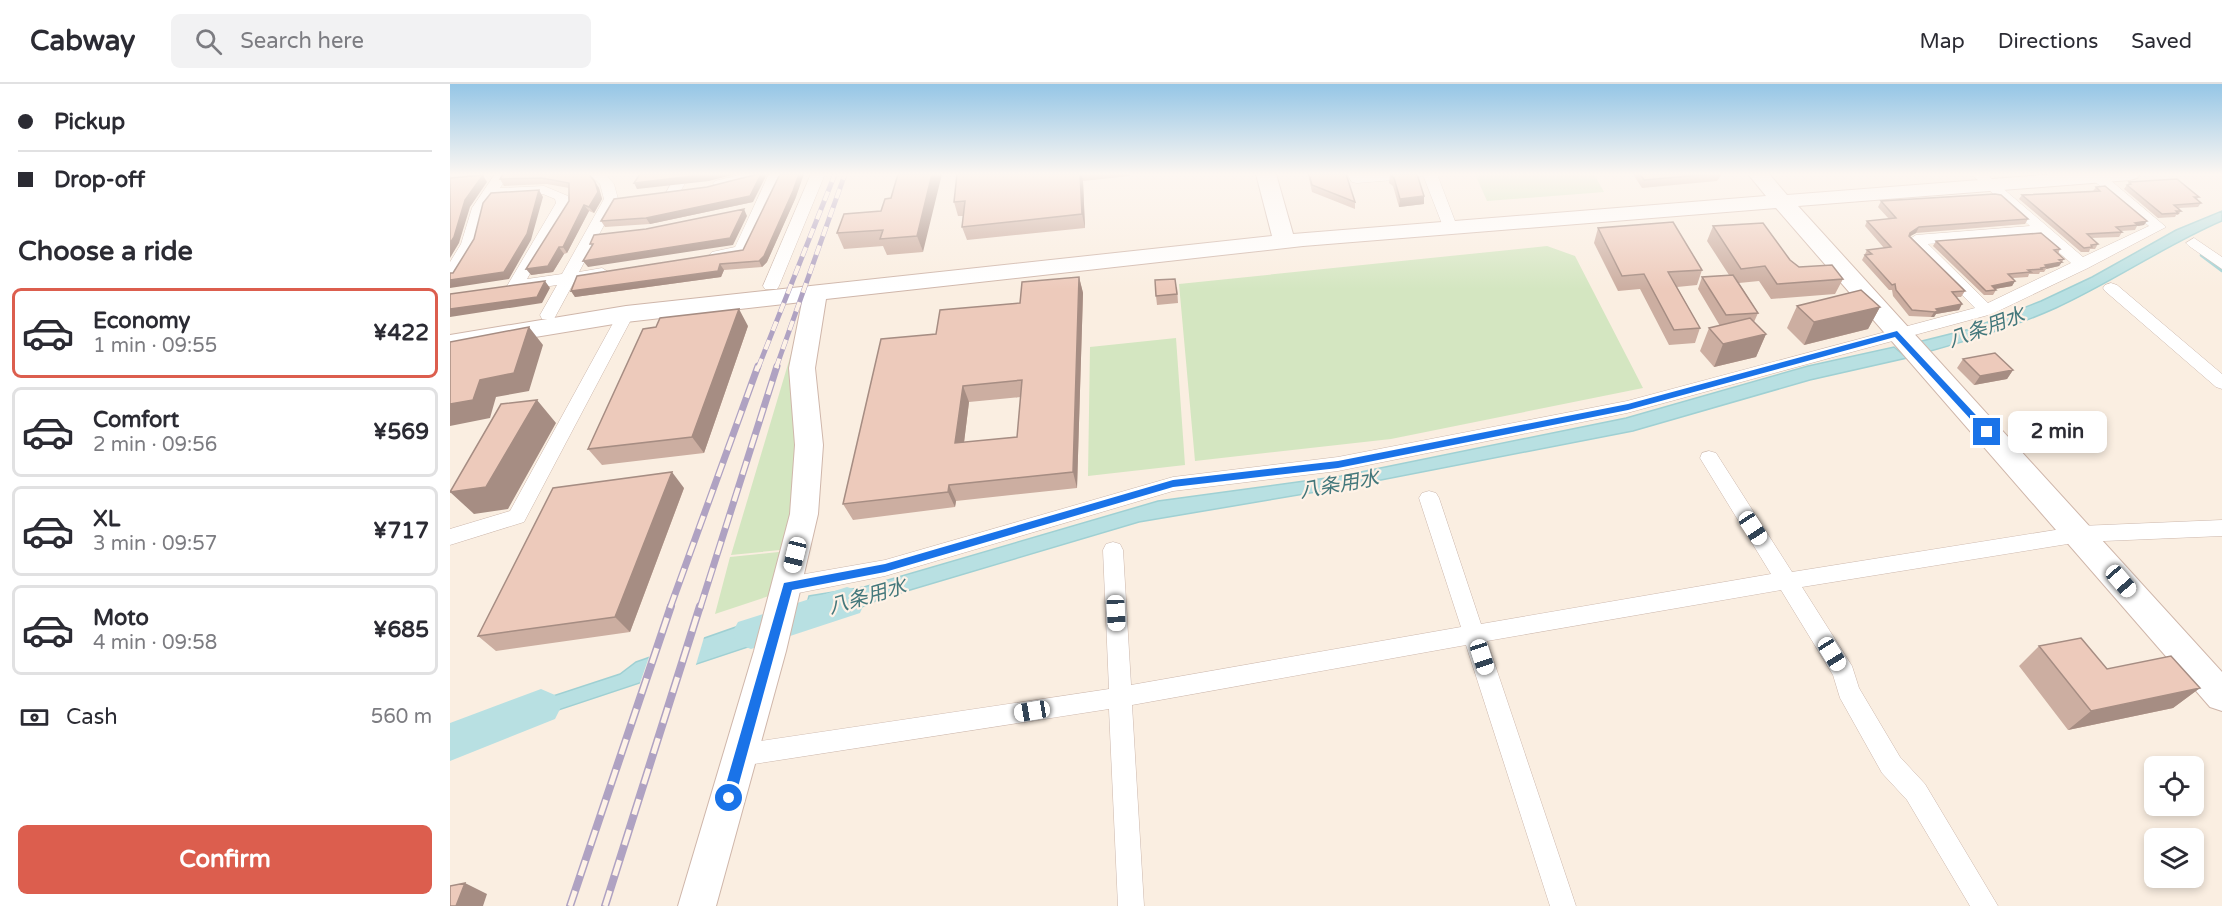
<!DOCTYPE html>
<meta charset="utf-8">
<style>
:root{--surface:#fff;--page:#f2f2f3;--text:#2b2b33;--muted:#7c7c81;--line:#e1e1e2;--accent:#dc5e4e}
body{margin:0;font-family:"Varela Round","Noto Sans JP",sans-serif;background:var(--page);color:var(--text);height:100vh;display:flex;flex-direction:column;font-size:22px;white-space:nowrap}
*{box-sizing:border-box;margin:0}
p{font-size:20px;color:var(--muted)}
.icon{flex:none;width:33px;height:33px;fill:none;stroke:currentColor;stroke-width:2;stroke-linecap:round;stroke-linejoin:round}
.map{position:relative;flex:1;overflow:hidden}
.details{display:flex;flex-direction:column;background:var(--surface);width:450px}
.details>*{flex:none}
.banner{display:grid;align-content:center;height:132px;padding:0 18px;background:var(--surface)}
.buttons{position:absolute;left:1694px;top:672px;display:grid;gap:12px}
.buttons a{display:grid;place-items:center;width:60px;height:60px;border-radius:9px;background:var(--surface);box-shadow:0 3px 9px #0003;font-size:30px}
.end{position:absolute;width:27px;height:27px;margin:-14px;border:8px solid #1a73e8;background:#fff;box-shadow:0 0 0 3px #fff}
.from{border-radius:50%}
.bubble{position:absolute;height:42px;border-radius:9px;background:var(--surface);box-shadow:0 3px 9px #0003;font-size:20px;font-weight:700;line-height:42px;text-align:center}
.car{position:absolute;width:18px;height:36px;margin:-18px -9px;border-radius:8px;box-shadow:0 0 4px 2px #0007;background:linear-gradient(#fff 24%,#345 0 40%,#fff 0 76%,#345 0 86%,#fff 0)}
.banner b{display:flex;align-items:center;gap:21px;height:57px;font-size:22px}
.banner b+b{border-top:2px solid var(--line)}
.banner i{width:15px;height:15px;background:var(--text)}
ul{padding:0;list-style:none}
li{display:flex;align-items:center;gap:18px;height:90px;margin:0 12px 9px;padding:0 6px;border:3px solid var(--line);border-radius:9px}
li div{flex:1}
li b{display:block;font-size:22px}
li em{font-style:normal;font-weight:700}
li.selected{border-color:var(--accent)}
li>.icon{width:54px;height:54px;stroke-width:1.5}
h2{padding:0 18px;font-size:27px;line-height:72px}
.pay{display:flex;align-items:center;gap:15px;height:66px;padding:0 18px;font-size:22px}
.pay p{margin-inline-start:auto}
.button{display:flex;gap:12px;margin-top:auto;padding:12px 18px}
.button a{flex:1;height:69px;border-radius:9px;background:var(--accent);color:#fff;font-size:24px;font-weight:700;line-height:69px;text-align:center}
header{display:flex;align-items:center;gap:36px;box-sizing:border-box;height:84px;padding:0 30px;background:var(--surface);border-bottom:2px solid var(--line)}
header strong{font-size:28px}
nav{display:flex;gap:33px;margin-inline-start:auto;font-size:21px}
.search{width:420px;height:54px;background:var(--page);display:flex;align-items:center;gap:15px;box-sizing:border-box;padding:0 21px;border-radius:9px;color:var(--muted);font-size:22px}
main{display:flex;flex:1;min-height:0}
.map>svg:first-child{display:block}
.green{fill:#d4e6c1}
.water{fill:#b8e0e2;stroke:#9fd0d3;stroke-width:1.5}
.pier{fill:#faeee1}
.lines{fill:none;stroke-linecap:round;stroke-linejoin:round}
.stream{stroke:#9fd0d3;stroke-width:4.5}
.river{fill:#b8e0e2;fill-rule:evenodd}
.street-casing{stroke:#ccb7ac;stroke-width:1}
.secondary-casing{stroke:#cfb6aa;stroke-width:2}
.street{fill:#fff;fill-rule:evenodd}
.secondary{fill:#fff;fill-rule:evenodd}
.rail-far2-casing{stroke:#afa2c2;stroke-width:5}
.rail-far1-casing{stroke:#afa2c2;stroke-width:7}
.rail-casing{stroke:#afa2c2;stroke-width:8}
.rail-far2{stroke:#fef2e7;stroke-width:4;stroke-dasharray:10;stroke-linecap:butt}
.rail-far1{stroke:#fef2e7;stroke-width:4.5;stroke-dasharray:14;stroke-linecap:butt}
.rail{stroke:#fef2e7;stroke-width:5;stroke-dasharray:16;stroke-linecap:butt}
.wall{fill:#ccaea1;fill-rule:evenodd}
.shaded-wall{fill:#a68d83}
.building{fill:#edcabb;stroke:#a68d83;stroke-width:1.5;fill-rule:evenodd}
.route{fill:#1a73e8}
.labels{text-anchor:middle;stroke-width:4.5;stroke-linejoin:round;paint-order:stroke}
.water-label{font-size:20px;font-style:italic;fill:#43777b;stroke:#fef2e7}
</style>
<header>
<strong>Cabway</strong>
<div class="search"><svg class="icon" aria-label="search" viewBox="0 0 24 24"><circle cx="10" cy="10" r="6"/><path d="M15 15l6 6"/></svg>Search here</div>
<nav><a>Map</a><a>Directions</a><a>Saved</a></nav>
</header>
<main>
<section class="details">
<div class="banner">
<b><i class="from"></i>Pickup</b>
<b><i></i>Drop-off</b>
</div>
<h2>Choose a ride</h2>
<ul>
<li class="selected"><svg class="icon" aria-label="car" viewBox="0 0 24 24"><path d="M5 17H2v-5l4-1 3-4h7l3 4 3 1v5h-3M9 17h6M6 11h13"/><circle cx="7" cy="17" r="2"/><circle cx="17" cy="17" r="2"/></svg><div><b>Economy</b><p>1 min · 09:55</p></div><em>¥422</em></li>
<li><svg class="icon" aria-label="car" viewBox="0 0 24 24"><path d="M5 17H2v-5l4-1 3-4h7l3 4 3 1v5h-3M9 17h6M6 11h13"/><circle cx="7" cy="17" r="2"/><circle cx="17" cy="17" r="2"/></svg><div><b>Comfort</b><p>2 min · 09:56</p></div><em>¥569</em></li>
<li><svg class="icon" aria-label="car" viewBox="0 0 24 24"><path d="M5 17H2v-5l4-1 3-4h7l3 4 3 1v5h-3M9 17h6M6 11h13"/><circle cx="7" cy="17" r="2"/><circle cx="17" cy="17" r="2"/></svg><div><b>XL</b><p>3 min · 09:57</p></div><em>¥717</em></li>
<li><svg class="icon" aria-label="car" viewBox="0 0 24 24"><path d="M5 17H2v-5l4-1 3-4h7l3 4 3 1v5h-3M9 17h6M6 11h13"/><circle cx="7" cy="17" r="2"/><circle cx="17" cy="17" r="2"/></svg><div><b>Moto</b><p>4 min · 09:58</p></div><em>¥685</em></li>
</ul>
<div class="pay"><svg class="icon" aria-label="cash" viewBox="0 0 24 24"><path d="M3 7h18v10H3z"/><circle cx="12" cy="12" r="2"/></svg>Cash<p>560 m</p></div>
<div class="button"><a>Confirm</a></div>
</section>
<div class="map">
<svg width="1772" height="822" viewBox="0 0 1772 822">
<rect width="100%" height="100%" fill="#faeee1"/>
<path class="green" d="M1025,90H1144L1154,108L1037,117Z
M1097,162L1125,172L1193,304L941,355L745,377L729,200Z
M347,250V336L340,465L281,471Z
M726,254L735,381L638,392L640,263Z
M338,467L328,509L265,530L280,473Z"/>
<path class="water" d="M1772,127V137C1714,162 1663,198 1606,224C1564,243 1521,256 1477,268L1468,258L1520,245L1591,217L1642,193L1726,146Z
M1444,263L1457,274L1360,296L1183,347L890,404L689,438L430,515L386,534L351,541L359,512L414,503L708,417L891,392L1176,334L1358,282Z
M320,531L307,560L48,646V630L170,590L186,578Z
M21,638L20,657L0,664V645Z"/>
<path class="pier" d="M255,550L245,584L189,602L200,570Z"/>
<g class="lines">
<path class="stream" d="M1752,171L1772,186"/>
<path class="river" d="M397,503L410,507L415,518L410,529L301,565L288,560L282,549L288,538Z
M91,605L105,611L111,623L105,635L0,677V639Z"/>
<g class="street-casing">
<path id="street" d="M45,90H59L50,104L94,102L118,112L120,119L77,195L112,190L154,115L150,100L139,90H155L164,100L168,115L129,188L152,184L160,189L152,194L124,198L104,235H92L90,231L107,201L65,207L57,202L106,119L105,115L93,110L44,113L36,124L27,160L6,194L0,196V178L11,160L22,124Z
M226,90H240L228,112L223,113L216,109Z
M293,90H314L312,93L270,104L263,100L265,97Z
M319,90H333L299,167L291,172L262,174L259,171L262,168L285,163Z
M361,90H375L329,202L327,205H315L313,202Z
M897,90H987L1008,145L1001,149L994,145L973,91L967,94L907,99L902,98Z
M1521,90H1536L1633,173L1699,142L1643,96V90H1653L1716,143L1638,184L1542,230L1177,329L888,387L723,407L435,492L338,511L331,508L327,502L331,496L338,493L435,476L723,393L888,373L1177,317L1525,224L1458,156L1466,151L1580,142ZM1589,151L1621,179L1538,219L1478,160Z
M1744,154L1772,173V185L1739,162L1736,159Z
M1661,199L1667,201L1772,290V305L1766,303L1655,207L1653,204L1655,201Z
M176,225L184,230L74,438L0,461V445L60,427L168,230Z
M1259,367L1266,369L1342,488L1630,442L1772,436V452L1630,458L1352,503L1402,582L1409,604L1450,673L1475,700L1548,822H1520L1457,716L1432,689L1390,614L1383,591L1331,506L1037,557L1126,822H1100L1016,561L682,621L694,822H668L659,625L291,682L282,679L279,671L282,663L291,660L659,605L653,466L656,460L663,458L670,460L673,466L681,601L1011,543L969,414L972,409L979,407L986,409L989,414L1031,540L1321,490L1250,374L1252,369Z"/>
</g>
<g class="secondary-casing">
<path id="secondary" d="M806,90H826L843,150L1316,112L1298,90H1319L1337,111L1607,90H1690L1687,94L1680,96L1348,122L1772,588V627L1760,623L1326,124L853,162L376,215L365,284L373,361L368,430L336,567L266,822H228L304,567L340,430L345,361L339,284L352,218L176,238L0,267V251L176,222L822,152Z"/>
</g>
<use href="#street" class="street"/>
<use href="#secondary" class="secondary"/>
<g class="rail-far2-casing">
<path id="rail-far2" d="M308,284L385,90
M326,284L395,90"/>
</g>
<g class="rail-far1-casing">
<path id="rail-far1" d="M220,524L308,282
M250,524L327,282"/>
</g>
<g class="rail-casing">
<path id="rail" d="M120,822L221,522
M155,822L250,522"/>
</g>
<use href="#rail-far2" class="rail-far2"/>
<use href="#rail-far1" class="rail-far1"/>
<use href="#rail" class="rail"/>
</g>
<path class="wall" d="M139,90L149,104L152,115L144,129L139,127L117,169L114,170L103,188L81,191L119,117V104L97,100L54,102L50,95Z
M448,90L473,168L437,171L433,162L394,165L387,149L431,127L441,114Z
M507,90H680V92L633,97L635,144L517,156L512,143L513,132H508L504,118Z
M858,90H896L905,118V125L862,108Z
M940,90L974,112V120L949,123L943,102L939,99Z
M1183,90H1272L1267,97L1192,104Z
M1679,98L1749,113L1747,115L1751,119L1748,123L1729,124L1731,127L1728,131H1726L1725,133L1708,134L1674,105Z
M257,103L303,118L200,140L155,143L151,137Z
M1646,103L1694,141L1687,142L1685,146L1671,147L1672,148L1669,153L1641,154L1648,160L1645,165H1640L1639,168H1631L1569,115L1572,111L1643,107Z
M346,113L317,178L312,183L274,186L271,193L125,213L121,207L293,166Z
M1431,117L1578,135L1575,140L1466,149L1460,152L1515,207L1511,213H1507L1509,226L1486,230L1484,233H1481L1459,232L1443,212L1442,206H1439L1412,176L1417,166L1434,164L1415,142L1417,137L1439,135L1428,123Z
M1263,142L1340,176L1349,183L1393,195L1385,210L1321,215L1309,197L1289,199L1308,229L1304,238L1316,250L1306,273L1264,283L1250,267L1259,244L1270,242L1248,205L1252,193L1279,191L1257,157Z
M1148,144L1252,186L1247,201L1227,203L1250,244L1245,259L1219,261L1190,205L1168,207L1144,159Z
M1486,157L1610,165L1608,170L1614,175L1609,182L1596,185L1594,188H1590L1589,190H1579L1578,193L1563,194L1565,197L1562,202L1545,205L1546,206L1543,211H1534L1483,162Z
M629,193L633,209L627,404L506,417L505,423L403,436L393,420L570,219ZM571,313L567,353L514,358L519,318Z
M727,203L728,219L707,221L706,212Z
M1347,222L1430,223L1418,245L1354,261L1337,244Z
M298,242L254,369L152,381L138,365Z
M1513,275L1563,286L1557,295L1524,301L1507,284Z
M234,404L180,548L46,567L28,552Z
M1589,562L1657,585L1750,604L1723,624L1618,646L1569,582Z"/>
<path class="shaded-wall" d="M260,90H286L259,97L187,105L184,99Z
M311,90H317L303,118L200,140L196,134Z
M349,90H354L346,113L317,178L312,183L309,177Z
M482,90H492L473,168L467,152Z
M630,90H631L633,97L635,144L632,130Z
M33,91L37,98L20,123L9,159L0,174V159L15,116Z
M145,98L149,104L152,115L144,129L139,123Z
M89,106L93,113L81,156L59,195L0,204V196Z
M974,112V120L949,123L950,115Z
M134,121L139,127L117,169L113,163Z
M294,125L297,132L283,161L138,183L133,177Z
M1697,137L1694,141L1687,142L1688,141L1685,139Z
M1469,143L1466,149L1457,154L1460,149Z
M109,163L114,170L103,188L81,191L76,185Z
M1612,178L1609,182L1596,185L1597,183L1595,181Z
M270,180L274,186L271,193L125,213L121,207Z
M629,193L633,209L627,404L623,388Z
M95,197L100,204L92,219L0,233V225Z
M1565,197L1562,202L1539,206L1542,202Z
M1512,220L1509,226L1486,230L1484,233H1481L1486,225Z
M1430,223L1418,245L1354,261L1364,238Z
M289,225L298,242L254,369L242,353Z
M79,243L93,261L79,307L46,313L40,334L0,342V320L30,296Z
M1316,250L1306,273L1264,283L1273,260Z
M1563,286L1557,295L1524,301L1530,292Z
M513,302L519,318L512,375L505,359Z
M87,316L106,339L58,425L24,430L0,408Z
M222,388L234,404L180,548L165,533Z
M499,401L506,417L505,423L498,408Z
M1750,604L1723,624L1618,646L1641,627Z
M15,799L37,810L33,822H6Z"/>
<path class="building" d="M53,90H139L145,98L148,108L139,123L134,121L113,163H109L98,182L76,185L119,117V99L92,94L50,95Z
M190,90H260L184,99Z
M308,90H311L300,112L196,134L151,137L164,115L257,103Z
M330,90H349L343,107L314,172L309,177L270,180L268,187L121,207L127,192L293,166Z
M448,90H482L467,152L430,155L433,146L387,149L394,130L431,127L435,115L441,114Z
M507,90H630L632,130L512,143L515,117L504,118Z
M859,90H896L905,118L862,101Z
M940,90H967L974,112L950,115L944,94Z
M1190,90H1261L1194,96Z
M33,91L15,116L4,153L0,159V94Z
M1727,95L1749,113H1744L1751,119L1724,121L1731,127H1726L1728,129L1712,130L1677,101L1681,100L1679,98Z
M1655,102L1697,137L1685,139L1688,141L1666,143L1672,148L1637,150L1648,160L1641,161L1642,163L1634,164L1572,111L1650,107L1646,103Z
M89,106L77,150L54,188L0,196V189H3L24,155L33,119L41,109Z
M1545,110L1551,111L1578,135L1469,143L1460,149L1459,152L1515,207L1502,208L1512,220L1486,225L1488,227L1485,228L1462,226L1446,206L1445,200L1442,201L1415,171L1422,170L1417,166L1441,163L1417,137L1446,134L1431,117Z
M294,125L280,154L133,177L143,160H140L144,151L196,145Z
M1223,138L1252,186L1218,188L1250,244L1224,246L1194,190L1172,192L1148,144Z
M1313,139L1340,176L1349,183L1382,181L1393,195L1327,200L1315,182L1291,185L1263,142Z
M1591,149L1610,165L1604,166L1614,175L1609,176L1612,178L1595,181L1597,183L1591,184L1592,185L1578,186L1581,188L1558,190L1565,197L1542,202L1546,206L1536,207L1486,157Z
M1283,191L1308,229L1276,231L1252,193Z
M629,193L623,388L499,401L498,408L393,420L431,255L486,250L490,226L570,219L572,198ZM572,296L567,353L505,359L513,302Z
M725,195L727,210L706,212L705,196Z
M95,197L87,213L0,225V210Z
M1411,206L1430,223L1364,238L1347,222Z
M289,225L242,353L138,365L193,245L206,243L210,234Z
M1300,234L1316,250L1273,260L1259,244Z
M79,243L64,289L30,296L23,316L0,320V258Z
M1545,269L1563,286L1530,292L1513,275Z
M87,316L36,403L0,408L51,320Z
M222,388L165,533L28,552L103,404Z
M1631,554L1657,585L1721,572L1750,604L1641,627L1589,562Z
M15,799L6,822H0V802Z"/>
<linearGradient id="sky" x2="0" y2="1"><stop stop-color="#95c6e6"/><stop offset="0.44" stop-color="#fdf7f2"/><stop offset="1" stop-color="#fdf7f2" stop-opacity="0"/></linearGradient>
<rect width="1772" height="205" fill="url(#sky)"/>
<path class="route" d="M1447,247L1540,346V350H1534L1445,253L1178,326L888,384L723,403L435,488L342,506L285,714L279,720L272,714L334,499L435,480L723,396L888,377L1178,320Z"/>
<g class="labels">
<g class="water-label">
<text transform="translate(1536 243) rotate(-20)" y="7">八条用水</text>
<text transform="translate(889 400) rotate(-10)" y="7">八条用水</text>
<text transform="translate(417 512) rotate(-16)" y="7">八条用水</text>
</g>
</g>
</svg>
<div class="buttons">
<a><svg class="icon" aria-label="locate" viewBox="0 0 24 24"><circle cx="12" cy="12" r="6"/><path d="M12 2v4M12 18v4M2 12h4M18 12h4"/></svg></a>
<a><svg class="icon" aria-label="layers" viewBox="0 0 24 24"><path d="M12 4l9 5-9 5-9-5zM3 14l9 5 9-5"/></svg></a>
</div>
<i class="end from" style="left:279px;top:714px"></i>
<i class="end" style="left:1537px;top:348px"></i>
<div class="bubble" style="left:1558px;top:327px;width:99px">2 min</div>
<i class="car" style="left:1303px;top:444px;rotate:147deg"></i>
<i class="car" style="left:345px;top:471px;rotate:194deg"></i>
<i class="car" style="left:1671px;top:497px;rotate:139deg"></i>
<i class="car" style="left:666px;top:529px;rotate:177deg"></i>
<i class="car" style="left:1382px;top:570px;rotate:148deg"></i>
<i class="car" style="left:1032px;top:573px;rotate:162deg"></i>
<i class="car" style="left:582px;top:627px;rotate:261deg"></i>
</div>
</main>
